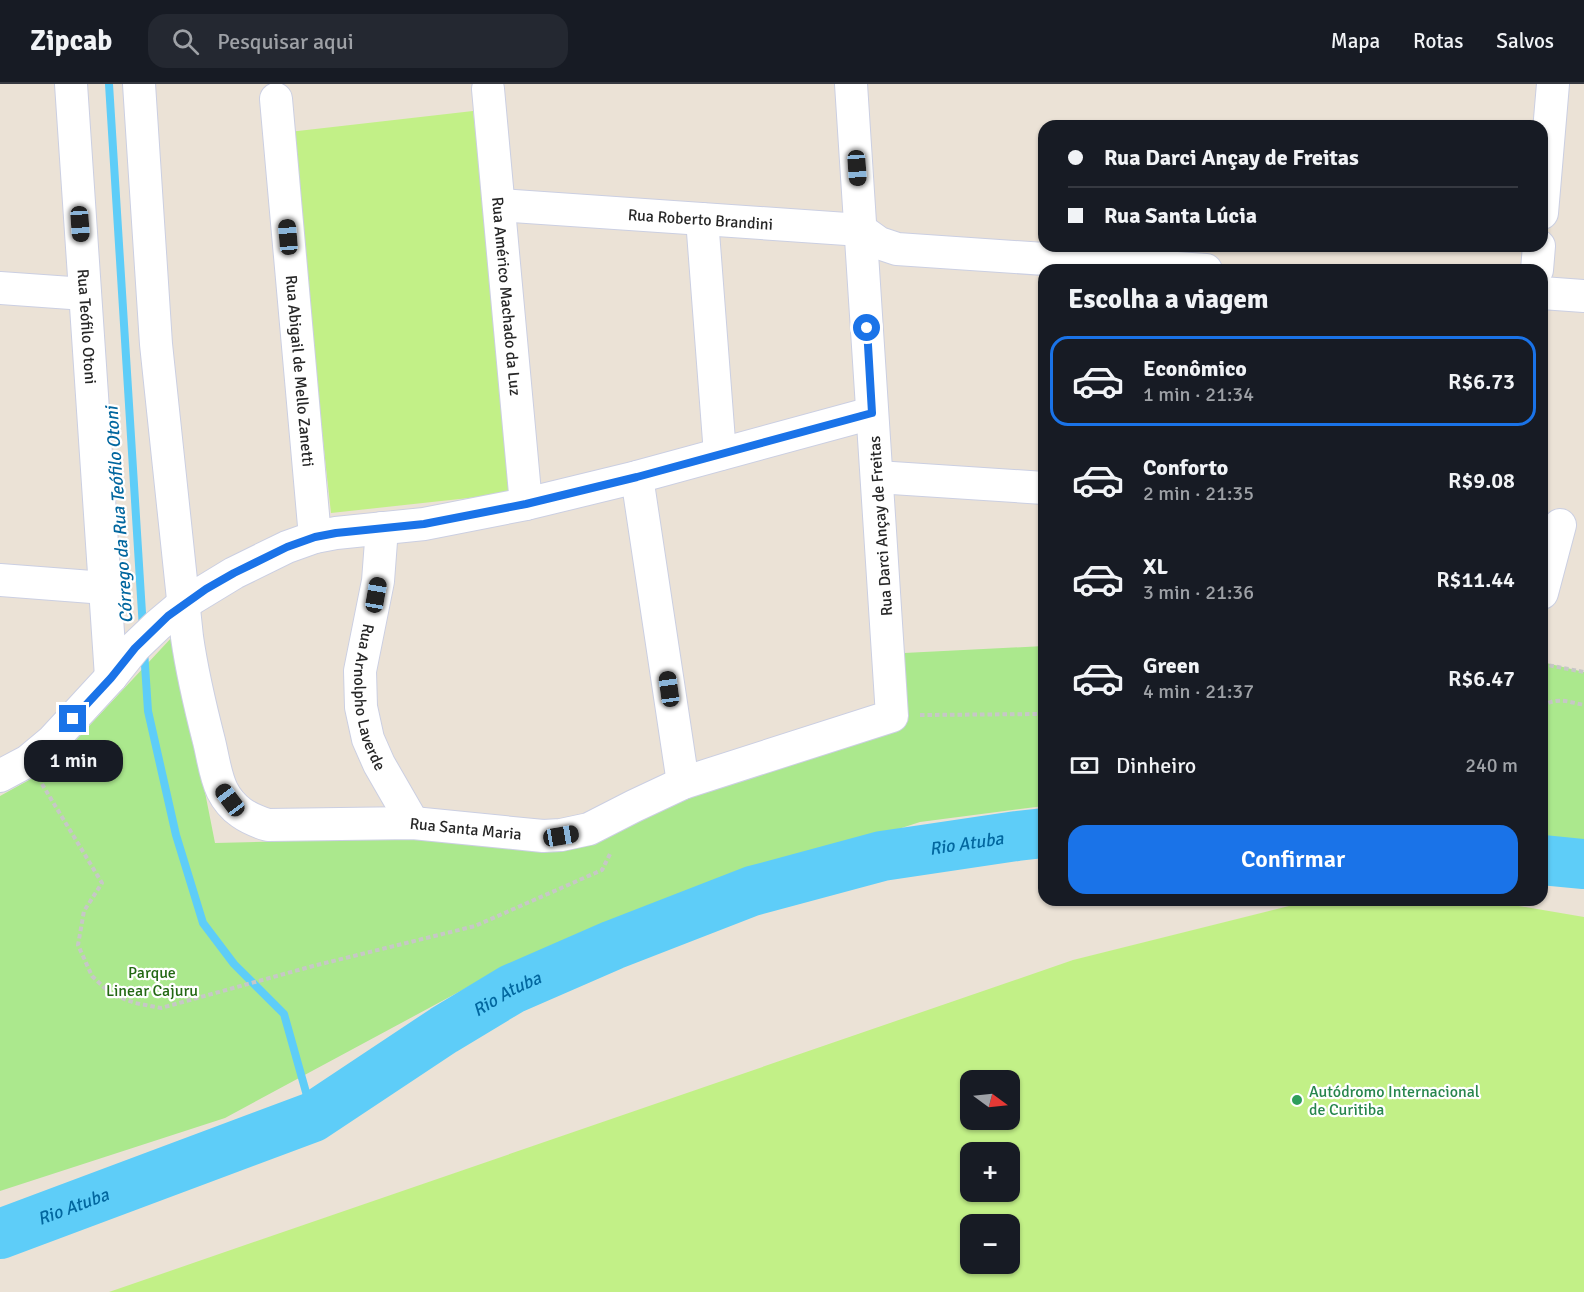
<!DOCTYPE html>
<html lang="pt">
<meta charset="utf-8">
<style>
:root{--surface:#171b24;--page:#242831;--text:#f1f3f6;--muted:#9ea1a6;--line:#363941;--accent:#1a73e8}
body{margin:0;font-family:Signika,sans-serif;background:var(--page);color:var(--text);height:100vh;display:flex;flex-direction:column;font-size:22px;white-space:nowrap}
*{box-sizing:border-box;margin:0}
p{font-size:20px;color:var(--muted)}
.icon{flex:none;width:33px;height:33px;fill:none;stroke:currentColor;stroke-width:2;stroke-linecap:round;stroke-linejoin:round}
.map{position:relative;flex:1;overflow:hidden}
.drawer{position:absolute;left:1038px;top:180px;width:510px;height:642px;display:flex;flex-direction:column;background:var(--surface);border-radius:18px;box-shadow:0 2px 4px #0004}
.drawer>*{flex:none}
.hud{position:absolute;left:1038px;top:36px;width:510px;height:132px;border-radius:18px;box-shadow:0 2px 4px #0004;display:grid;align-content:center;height:132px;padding:0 30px;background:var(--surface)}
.needle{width:39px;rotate:105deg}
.controls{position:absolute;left:960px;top:986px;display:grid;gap:12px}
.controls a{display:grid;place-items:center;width:60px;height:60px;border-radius:12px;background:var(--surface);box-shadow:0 2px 4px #0004;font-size:30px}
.end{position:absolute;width:27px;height:27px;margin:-14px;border:8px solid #1a73e8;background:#fff;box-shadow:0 0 0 3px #fff}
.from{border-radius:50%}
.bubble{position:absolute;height:42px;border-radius:18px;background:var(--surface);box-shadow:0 2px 4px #0004;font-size:20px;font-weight:600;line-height:42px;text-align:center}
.car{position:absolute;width:18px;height:36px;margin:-18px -9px;border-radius:8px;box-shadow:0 0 4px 2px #0007;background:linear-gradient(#222 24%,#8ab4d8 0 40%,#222 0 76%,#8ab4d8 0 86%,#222 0)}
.hud b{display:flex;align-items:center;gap:21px;height:57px;font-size:22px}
.hud b+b{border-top:2px solid var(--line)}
.hud i{width:15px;height:15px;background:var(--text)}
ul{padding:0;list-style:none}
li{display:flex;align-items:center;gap:18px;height:90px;margin:0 12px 9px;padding:0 18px;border:3px solid transparent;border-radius:18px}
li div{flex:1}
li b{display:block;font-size:22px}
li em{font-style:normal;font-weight:600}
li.selected{border-color:var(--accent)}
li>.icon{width:54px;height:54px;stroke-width:1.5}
h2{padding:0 30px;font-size:27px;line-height:72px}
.pay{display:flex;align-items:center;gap:15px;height:66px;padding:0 30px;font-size:22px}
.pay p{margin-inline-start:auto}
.action{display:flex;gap:12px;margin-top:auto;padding:12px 30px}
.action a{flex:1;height:69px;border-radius:18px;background:var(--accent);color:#fff;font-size:24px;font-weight:600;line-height:69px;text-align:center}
header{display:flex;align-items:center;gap:36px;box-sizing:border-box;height:84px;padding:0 30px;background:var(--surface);border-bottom:2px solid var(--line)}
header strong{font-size:28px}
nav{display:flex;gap:33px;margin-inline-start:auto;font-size:21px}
.search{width:420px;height:54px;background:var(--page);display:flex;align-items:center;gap:15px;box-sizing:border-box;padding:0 21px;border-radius:18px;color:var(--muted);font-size:22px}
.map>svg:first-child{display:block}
.green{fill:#abe88d}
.pitch{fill:#c2f087;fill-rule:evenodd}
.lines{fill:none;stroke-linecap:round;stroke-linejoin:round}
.stream{stroke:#5ecdf8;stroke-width:8}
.river{stroke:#5ecdf8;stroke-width:50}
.street-casing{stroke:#cbcfe2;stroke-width:34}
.path{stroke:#c7c7c7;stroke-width:4;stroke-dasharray:4.5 3;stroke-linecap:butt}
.street{stroke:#fff;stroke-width:32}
.route{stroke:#1a73e8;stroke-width:8}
.leisure-dot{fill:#2e9e5b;stroke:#fff;stroke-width:2}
.labels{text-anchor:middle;stroke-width:4.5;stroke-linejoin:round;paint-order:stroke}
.street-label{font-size:16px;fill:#272727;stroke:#fff}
.park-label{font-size:16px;fill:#236813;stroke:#fff}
.leisure-label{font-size:16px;fill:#27864d;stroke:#fff;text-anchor:start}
.water-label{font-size:18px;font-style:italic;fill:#02679f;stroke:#fff}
</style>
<header>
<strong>Zipcab</strong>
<div class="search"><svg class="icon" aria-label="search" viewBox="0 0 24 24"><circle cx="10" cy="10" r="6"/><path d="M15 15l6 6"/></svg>Pesquisar aqui</div>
<nav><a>Mapa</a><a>Rotas</a><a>Salvos</a></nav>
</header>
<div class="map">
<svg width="1584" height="1208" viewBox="0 0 1584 1208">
<rect width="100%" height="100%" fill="#ebe2d6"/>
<path class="green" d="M174,551L215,759L408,754L549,767L686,713L903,643L904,569L1044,562V722L920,738L584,847L481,896L225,1034L0,1107V712L49,685Z
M1542,578L1584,588V758L1542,752Z"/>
<path class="pitch" d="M473,27L515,409L331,429L289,48Z
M1313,816H1484L1584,833V1208H109L1073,876ZM970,996H1010V1035H970ZM970,1068H1010V1107H970ZM970,1140H1010V1179H970Z"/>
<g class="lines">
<path class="stream" d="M109,0L143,545
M144,566L148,627L176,751L203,839L234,880L284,930L313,1033"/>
<g class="river">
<path d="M1542,776L1584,780"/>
<path id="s1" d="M0,1150L313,1033L444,946L512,905L613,861L752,807L882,772L1017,752L1044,749"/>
</g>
<g class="street-casing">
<g id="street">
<path id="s2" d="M71,0L111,593"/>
<path id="s3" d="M139,0L156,260L187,553C192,588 200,622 209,657C213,673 215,691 222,706C232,726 248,735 268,741L413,739L543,752L561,751L589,745L634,722L683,699L892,632L851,0"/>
<path id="s4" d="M488,5L526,420"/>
<path id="s5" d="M276,15L315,453"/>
<path id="s6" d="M499,121L861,146L879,159L897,165L1206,186"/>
<path d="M1542,129L1553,0"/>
<path d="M702,135L720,370"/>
<path d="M1537,186L1539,162"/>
<path d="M0,204L85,210"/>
<path d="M1542,209L1584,212"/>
<path d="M637,393L683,699"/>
<path d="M877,393L1044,404"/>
<path id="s7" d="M382,444L378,497L360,587L361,623L368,655L379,680L413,739"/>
<path d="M0,496L105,504"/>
<path d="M1542,509L1560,441"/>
<path d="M0,692L28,677L52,657L111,593L135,563L158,541L183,520L234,489L287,463L315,453L336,449L424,440L526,420L637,393L872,329"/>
</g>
</g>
<path class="path" d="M1542,580L1584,588
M1542,623C1555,612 1569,618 1584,621
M920,631L1044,630
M42,700L102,799L84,827L78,861L92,892L111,910L135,919L161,924L313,882L475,842L602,786L611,768"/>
<use href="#street" class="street"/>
</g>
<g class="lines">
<path class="route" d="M73,635L111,594L135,564L168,532L206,505L234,489L287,463L315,453L336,449L424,440L526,420L637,393L872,329L867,244"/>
</g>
<circle class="leisure-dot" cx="1297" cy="1016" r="6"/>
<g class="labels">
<g class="street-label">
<text dy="6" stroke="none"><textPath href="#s6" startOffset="202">Rua Roberto Brandini</textPath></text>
<text dy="6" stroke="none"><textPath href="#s4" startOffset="208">Rua Américo Machado da Luz</textPath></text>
<text dy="6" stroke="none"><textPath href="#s2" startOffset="243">Rua Teófilo Otoni</textPath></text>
<text dy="6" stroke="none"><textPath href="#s5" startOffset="273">Rua Abigail de Mello Zanetti</textPath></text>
<text transform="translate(880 442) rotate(-94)" y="6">Rua Darci Ançay de Freitas</text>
<text dy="6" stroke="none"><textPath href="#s7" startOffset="172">Rua Arnolpho Laverde</textPath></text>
<text dy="6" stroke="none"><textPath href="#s3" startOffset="970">Rua Santa Maria</textPath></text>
</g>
<g class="park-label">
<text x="152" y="894">Parque<tspan x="152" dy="18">Linear Cajuru</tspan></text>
</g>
<g class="leisure-label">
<text x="1309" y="1013">Autódromo Internacional<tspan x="1309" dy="18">de Curitiba</tspan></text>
</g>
<g class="water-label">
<text transform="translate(119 431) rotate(-94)" y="6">Córrego da Rua Teófilo Otoni</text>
<text dy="6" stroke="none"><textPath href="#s1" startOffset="1050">Rio Atuba</textPath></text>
<text dy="6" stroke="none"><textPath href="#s1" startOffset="564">Rio Atuba</textPath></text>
<text dy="6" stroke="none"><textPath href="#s1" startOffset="78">Rio Atuba</textPath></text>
</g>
</g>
</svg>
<div class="controls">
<a><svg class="needle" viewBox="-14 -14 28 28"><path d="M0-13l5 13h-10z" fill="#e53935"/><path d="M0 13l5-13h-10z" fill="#9ea1a6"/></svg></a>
<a>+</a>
<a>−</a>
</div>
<i class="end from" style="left:867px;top:244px"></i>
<i class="end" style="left:73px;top:635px"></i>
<div class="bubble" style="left:24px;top:656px;width:99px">1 min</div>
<i class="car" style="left:857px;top:84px;rotate:176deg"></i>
<i class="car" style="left:80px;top:140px;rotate:176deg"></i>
<i class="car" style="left:288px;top:153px;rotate:355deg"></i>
<i class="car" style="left:376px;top:511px;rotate:10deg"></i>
<i class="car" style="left:669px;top:605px;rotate:352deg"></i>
<i class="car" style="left:230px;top:716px;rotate:323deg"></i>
<i class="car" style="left:561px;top:752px;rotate:80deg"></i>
<div class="hud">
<b><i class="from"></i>Rua Darci Ançay de Freitas</b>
<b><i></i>Rua Santa Lúcia</b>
</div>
<section class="drawer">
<h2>Escolha a viagem</h2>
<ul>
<li class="selected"><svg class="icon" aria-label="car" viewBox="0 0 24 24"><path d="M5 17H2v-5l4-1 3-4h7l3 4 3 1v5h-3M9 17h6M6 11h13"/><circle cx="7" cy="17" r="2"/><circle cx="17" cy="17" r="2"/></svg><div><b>Econômico</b><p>1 min · 21:34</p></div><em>R$6.73</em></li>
<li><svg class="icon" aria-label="car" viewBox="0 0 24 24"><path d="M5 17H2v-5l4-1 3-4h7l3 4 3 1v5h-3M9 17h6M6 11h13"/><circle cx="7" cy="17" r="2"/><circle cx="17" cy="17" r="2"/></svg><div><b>Conforto</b><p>2 min · 21:35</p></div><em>R$9.08</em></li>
<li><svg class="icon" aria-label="car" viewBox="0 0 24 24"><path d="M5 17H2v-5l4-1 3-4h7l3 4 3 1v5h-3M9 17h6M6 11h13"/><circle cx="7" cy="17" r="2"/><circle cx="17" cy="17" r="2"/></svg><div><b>XL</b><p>3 min · 21:36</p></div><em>R$11.44</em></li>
<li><svg class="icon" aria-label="car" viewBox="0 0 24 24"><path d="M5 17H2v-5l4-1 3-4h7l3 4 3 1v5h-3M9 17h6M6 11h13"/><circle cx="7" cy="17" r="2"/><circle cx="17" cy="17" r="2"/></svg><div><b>Green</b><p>4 min · 21:37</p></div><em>R$6.47</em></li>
</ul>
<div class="pay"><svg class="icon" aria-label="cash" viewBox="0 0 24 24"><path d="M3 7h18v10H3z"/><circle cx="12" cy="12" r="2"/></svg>Dinheiro<p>240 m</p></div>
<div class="action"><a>Confirmar</a></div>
</section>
</div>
